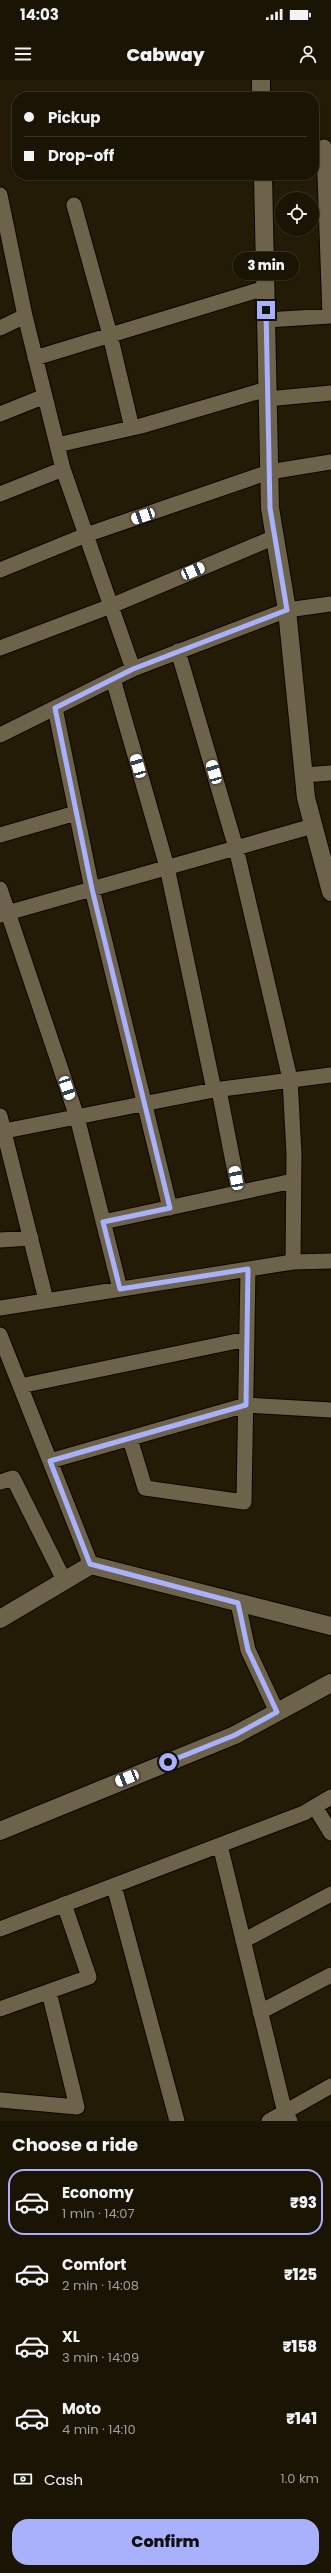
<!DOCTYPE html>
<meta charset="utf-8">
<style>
:root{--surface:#1a1404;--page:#272113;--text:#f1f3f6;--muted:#9f9e9a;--line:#383326;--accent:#a9b0fc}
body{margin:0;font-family:Poppins,sans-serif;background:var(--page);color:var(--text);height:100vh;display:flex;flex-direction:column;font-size:15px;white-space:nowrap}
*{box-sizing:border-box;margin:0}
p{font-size:13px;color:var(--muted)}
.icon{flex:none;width:22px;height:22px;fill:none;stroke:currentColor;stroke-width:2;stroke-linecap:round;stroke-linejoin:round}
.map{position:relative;height:2041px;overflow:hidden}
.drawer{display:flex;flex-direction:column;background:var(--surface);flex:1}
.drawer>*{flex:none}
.banner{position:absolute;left:12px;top:12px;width:307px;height:88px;border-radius:16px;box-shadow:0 1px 3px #0004,0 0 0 1px var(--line);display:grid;align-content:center;height:88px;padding:0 12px;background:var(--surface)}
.controls{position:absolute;left:275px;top:112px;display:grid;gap:8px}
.controls a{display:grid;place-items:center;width:44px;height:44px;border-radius:50%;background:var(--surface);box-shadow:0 1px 3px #0004,0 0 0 1px var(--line);font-size:20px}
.end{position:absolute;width:18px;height:18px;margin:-9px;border:5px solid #a9b0fc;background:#111;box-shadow:0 0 0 2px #111}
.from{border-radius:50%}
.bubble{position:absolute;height:28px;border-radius:14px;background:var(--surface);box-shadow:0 1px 3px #0004,0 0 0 1px var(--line);font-size:13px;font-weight:800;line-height:28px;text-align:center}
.car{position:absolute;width:12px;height:24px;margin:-12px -6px;border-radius:5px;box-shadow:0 0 3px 1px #0007;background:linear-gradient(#fff 24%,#345 0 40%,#fff 0 76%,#345 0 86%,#fff 0)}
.banner b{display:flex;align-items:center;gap:14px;height:38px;font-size:15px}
.banner b+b{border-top:1px solid var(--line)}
.banner i{width:10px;height:10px;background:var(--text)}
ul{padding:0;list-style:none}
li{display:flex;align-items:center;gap:12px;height:66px;margin:0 8px 6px;padding:0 4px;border:2px solid transparent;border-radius:16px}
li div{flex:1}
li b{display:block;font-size:15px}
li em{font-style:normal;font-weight:800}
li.current{border-color:var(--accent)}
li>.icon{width:36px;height:36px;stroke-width:1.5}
h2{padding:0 12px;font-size:18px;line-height:48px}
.pay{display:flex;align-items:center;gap:10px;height:44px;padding:0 12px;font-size:15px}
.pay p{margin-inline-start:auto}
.cta{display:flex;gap:8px;margin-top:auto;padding:8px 12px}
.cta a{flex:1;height:46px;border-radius:16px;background:var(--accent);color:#111;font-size:16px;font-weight:800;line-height:46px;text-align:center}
.status{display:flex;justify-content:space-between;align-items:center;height:28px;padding:0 20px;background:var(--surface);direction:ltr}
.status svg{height:11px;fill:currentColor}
header{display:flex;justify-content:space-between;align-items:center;height:52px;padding:0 12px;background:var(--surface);font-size:18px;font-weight:800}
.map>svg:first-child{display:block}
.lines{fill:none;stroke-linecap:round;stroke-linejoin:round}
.minor-casing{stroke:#0c0500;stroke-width:17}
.tertiary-casing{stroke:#0c0500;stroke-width:20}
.minor{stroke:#6c634a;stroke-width:15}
.tertiary{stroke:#6c634a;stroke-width:18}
.route{stroke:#a9b0fc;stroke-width:5}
</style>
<div class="status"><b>14:03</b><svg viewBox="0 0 49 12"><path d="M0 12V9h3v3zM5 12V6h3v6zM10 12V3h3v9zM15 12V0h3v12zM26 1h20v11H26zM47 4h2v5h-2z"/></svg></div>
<header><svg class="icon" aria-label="menu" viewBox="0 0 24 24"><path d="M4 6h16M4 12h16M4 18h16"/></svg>Cabway<svg class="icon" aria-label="person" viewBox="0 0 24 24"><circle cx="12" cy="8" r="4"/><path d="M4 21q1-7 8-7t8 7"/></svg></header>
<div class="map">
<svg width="331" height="2041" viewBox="0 0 331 2041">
<rect width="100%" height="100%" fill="#231b05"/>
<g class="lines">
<g class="minor-casing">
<path id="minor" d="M324,67L330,236
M0,115L25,236
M74,125L110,255L132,348
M266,240L331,236
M0,248L25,236L63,389L133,589
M35,278L265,208
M267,319L331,313
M0,334L45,316
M57,365L141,346L267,309
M0,414L63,389
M0,490L86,455L269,392L331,382
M0,568L111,526L275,457
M113,599L167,787L214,1010
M55,628L92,809L170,1128
M0,655L133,589L287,530L331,524
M303,695L331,693
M0,755L76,733
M0,809L77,1037L120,1209
M0,835L313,746
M219,1010L239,1113
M0,1036L46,1220
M0,1052L214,1010L331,995
M103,1142L293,1101
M0,1160L31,1158
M293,1182L331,1181
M0,1228L293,1182L294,1074L290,999L236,768L178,571
M0,1255L91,1485
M20,1306L247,1259
M130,1359L145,1408L244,1422L248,1189
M50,1381L246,1325L331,1330
M0,1402L13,1398L64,1500
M238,1523L248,1570L277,1632
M315,1727L331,1753
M220,1765L285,2033L290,2041
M114,1806L177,2041
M0,1849L304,1733L331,1717
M243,1861L331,1814
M0,1929L89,1897L64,1824
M260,1932L331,1895
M0,2020L77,2027L49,1912
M269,2041L331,2006"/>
</g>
<g class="tertiary-casing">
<path id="tertiary" d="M261,0V17
M263,95L270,428L287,530L306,718L331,812
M0,1539L91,1485L331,1546
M0,1751L235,1655L331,1603"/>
</g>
<use href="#minor" class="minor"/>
<use href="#tertiary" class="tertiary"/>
</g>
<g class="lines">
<path class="route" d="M168,1682L235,1655L277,1632L248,1570L238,1523L90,1484L50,1381L246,1325L248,1189L120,1209L103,1142L170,1128L92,809L55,628L133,589L287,530L270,428L266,230"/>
</g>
</svg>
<div class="controls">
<a><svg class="icon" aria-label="locate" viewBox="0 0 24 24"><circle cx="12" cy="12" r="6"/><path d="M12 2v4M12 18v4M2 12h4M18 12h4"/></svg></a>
</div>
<i class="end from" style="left:168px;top:1682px"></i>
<i class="end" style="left:266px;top:230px"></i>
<div class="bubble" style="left:233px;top:172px;width:66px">3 min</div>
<i class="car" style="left:143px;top:436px;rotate:251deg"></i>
<i class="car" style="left:193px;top:491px;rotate:67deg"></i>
<i class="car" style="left:138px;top:686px;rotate:344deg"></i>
<i class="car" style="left:214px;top:692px;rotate:344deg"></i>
<i class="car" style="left:67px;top:1008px;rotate:161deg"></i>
<i class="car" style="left:236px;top:1098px;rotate:349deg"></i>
<i class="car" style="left:127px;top:1698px;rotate:248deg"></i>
<div class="banner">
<b><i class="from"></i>Pickup</b>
<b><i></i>Drop-off</b>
</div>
</div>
<section class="drawer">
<h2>Choose a ride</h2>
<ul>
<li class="current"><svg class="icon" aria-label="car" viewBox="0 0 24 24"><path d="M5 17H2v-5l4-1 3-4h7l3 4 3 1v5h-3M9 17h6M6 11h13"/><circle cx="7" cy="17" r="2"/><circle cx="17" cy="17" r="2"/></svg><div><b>Economy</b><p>1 min · 14:07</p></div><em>₹93</em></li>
<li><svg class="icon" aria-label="car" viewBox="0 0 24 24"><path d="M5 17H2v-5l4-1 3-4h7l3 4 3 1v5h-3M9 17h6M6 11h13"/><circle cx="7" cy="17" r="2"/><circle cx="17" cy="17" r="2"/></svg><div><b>Comfort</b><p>2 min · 14:08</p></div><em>₹125</em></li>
<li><svg class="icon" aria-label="car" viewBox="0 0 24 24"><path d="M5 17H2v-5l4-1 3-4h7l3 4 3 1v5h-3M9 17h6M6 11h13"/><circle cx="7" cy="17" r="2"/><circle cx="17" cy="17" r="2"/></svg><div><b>XL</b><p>3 min · 14:09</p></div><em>₹158</em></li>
<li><svg class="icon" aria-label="car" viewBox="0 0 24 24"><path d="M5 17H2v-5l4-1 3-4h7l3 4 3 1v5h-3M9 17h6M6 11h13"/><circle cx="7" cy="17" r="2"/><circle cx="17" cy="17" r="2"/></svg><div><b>Moto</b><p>4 min · 14:10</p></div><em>₹141</em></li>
</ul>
<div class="pay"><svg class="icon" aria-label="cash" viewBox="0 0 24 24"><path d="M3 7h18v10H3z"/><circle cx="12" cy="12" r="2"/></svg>Cash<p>1.0 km</p></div>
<div class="cta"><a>Confirm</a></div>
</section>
